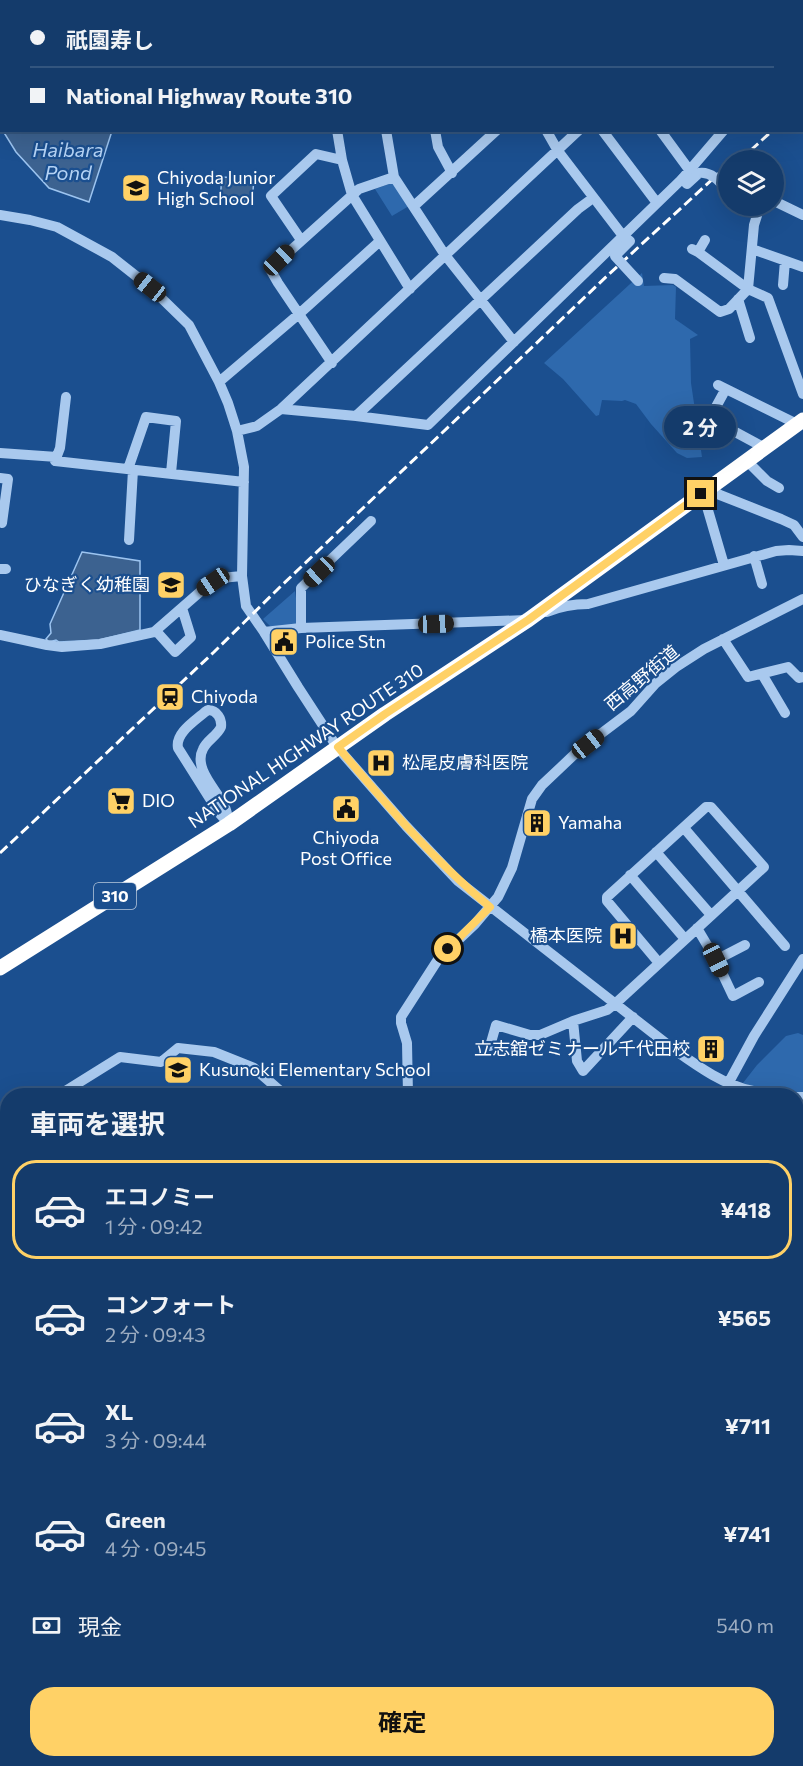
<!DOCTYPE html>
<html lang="ja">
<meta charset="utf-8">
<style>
:root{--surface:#143b6b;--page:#1d4271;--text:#f1f3f6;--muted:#9dadc1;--line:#33557e;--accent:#ffd166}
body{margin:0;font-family:Commissioner,"Noto Sans JP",sans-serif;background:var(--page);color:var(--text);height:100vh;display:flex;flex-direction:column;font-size:22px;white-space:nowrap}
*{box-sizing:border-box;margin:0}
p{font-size:20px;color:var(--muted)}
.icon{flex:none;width:33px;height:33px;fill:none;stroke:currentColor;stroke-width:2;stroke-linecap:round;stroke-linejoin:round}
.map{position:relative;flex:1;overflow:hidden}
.sheet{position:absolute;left:0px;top:1088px;width:804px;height:680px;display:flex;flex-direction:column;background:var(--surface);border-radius:24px 24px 0 0;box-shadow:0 6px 24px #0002,0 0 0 2px var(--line)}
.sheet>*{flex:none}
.top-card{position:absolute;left:0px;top:0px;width:804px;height:132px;box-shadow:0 6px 24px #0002,0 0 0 2px var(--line);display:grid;align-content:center;height:132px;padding:0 30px;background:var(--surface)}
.buttons{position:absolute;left:718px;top:150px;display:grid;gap:12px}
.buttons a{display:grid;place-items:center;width:66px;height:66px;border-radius:50%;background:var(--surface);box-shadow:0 6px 24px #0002,0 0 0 2px var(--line);font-size:30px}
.end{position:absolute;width:27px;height:27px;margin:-14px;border:8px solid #ffd166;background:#111;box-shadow:0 0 0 3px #111}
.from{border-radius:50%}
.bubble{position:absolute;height:42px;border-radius:21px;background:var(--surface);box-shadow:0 6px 24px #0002,0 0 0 2px var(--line);font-size:20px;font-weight:700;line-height:42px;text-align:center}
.car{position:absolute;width:18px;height:36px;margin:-18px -9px;border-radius:8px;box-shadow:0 0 4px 2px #0007;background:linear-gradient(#222 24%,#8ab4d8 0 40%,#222 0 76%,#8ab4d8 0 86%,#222 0)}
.top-card b{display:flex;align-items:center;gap:21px;height:57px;font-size:22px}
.top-card b+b{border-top:2px solid var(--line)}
.top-card i{width:15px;height:15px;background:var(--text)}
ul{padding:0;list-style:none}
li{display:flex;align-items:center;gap:18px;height:99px;margin:0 12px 9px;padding:0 18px;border:3px solid transparent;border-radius:24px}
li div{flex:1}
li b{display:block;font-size:22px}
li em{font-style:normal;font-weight:700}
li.selected{border-color:var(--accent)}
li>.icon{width:54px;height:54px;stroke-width:1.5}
h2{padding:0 30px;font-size:27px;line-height:72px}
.pay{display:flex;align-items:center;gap:15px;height:66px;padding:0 30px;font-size:22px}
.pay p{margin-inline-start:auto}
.button{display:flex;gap:12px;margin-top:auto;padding:12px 30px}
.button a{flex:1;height:69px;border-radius:24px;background:var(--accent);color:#111;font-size:24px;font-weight:700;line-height:69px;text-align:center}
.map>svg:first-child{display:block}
.green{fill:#2e69ad}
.water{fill:#3c6290;stroke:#9cc4f0;stroke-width:1.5}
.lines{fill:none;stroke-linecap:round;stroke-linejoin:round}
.minor{stroke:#a9c9ee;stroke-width:10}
.highway{stroke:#fff;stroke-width:15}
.rail{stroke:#fff;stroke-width:3;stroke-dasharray:10 4.5;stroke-linecap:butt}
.minor-bridge{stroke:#a9c9ee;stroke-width:10}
.route{stroke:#ffd166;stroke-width:8}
.labels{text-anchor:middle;stroke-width:4.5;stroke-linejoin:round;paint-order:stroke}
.shield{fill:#1b4f8f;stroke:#bbcadd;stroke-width:1.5}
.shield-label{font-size:16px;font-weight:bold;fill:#fff}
.poi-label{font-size:18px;fill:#fff;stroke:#1b4f8f;text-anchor:start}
.street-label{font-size:18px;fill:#fff;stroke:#1b4f8f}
.water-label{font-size:20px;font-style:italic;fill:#b5d3f5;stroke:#1b4f8f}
</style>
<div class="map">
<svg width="803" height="1766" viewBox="0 0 803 1766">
<rect width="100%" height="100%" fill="#1b4f8f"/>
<path class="green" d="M389,184H395L409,206L392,216L375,189Z
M642,273L644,286L673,285L676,287L675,319L698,335L690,339L691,383L702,457L687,458L677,453L651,424L636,404L625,400L622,401L602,400L599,415L596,416L563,379L544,363Z
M295,591L297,605V625L271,627L263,619Z
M798,1033L803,1035V1093L759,1089L743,1083L757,1065L786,1036Z
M797,1105H803V1178H797Z"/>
<path class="water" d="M3,0H153V2L3,1Z
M1,6L2,129H1L0,126V12Z
M3,131H112L89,202L49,188L16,152Z
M222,177L254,179L252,202L220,200Z
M82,552L140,561V630L99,640L59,642L56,640L49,642L46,639L51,633L50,624Z"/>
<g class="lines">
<path class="minor" d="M464,0L470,2
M510,0L511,2
M613,0L618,2
M639,0L640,2
M696,0L697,2
M327,2V0
M379,2L380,0
M665,2L667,0
M749,2L751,0
M337,130L342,160L352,195L410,289
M386,130L394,177L445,255L514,342
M435,130L438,147L452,173
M546,130L558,151L623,236
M602,130L657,203
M660,130L690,171
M774,201L803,215
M414,206L497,130
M0,215L30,220L57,227L112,257L150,287L189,325L219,382L228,403L237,431L244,467L242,576L246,606L264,632L298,687L337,747L406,826L458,881L672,1048C696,1065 723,1085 753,1091C762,1093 772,1094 781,1095
M301,240L271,196L316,154L342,160
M692,249L698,252L748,289L768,298L803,394
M752,249L803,267
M698,252L705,240
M664,278L675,279L720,312L729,309L748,289L754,225L760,206
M783,285L785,261
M738,299L750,338
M332,363L278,283L270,269L359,189L394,177
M219,382L299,314L380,241
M718,385L797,424
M723,394L711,416L713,420L765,448
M66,397L60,448L55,461L244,482
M281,409L356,416L428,425L682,179L724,130
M356,416L578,209L593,198
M237,431L257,426L281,409L579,130
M0,453L57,457
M747,461L767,481L779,488
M128,469L146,417L176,421L171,473
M0,478L8,479L2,523
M709,489L720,495L781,519L794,525L803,537
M701,494L705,500L724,565
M129,540L133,470
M754,556L762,584
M0,569H6
M547,612C561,606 573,604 588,604L776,551L789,550L803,551
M301,628V588L371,521
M157,632L175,652L191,637L182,608
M264,632L301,628L527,620
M0,635L47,645L62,647L100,644L154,632L201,591L213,582L221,578L242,576
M723,639L748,677L788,667L799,678L803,677
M762,674L785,713
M208,710C217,710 222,719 221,727C217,736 207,740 203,749C193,768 216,789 224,805C227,811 228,817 229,824L219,813L178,748C175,733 195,721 205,712Z
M684,828L785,946
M656,852L711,915
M630,875L685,939
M697,928L716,960L733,996L759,982
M716,960L745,945
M573,1021L577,1061L583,1071L633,1017
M490,1046L496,1025L530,1035H540L573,1021L607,1010L616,1003L764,867L711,807H706L607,897V901L659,963
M59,1095L120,1057L161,1062L178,1048L214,1052L254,1068L285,1095
M372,1095L408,1093
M408,1095L407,1043L401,1023V1017L439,958L475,924L498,897L512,868L532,799L542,785L578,751L631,711L656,683L676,667L704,649L803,599
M726,1095L729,1082L754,1036L803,959
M796,1097H803
M0,1131L8,1126
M796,1277L803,1280
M0,1326L8,1315
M0,1348L8,1355
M796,1352L801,1347L803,1349
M796,1395L803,1397
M796,1442L803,1445
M796,1493L803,1495
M796,1545L803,1548
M796,1620L803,1586
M796,1665L803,1664
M150,1760L151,1766
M248,1760L247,1761L265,1766
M404,1760L426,1766
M516,1760L517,1766
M565,1760L567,1766
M629,1760L631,1766
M694,1760L699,1766
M367,1766L369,1760
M763,1766L768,1760"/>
<path class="highway" d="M0,968L229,824L385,714L528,620L803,420"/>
<path class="rail" d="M802,96H803
M740,160L773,130
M0,853L214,652L280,587L607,276L729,164"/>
<path class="minor-bridge" d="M682,179L687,184L699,173C712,171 721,183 729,192
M623,236L630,241L615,256L638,281"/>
</g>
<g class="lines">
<path class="route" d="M448,949L490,907C433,860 385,803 338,747L385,714L528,620L701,494"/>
</g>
<defs>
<g id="school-square" transform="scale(1.5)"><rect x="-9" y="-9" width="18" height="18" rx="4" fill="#ffd166" stroke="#1b4f8f"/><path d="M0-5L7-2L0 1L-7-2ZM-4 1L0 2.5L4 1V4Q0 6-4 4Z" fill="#111"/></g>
<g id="civic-square" transform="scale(1.5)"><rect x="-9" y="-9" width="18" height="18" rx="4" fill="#ffd166" stroke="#1b4f8f"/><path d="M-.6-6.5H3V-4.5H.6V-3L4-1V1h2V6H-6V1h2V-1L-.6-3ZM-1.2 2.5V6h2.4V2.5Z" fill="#111"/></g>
<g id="station-square" transform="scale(1.5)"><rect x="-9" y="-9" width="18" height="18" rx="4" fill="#ffd166" stroke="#1b4f8f"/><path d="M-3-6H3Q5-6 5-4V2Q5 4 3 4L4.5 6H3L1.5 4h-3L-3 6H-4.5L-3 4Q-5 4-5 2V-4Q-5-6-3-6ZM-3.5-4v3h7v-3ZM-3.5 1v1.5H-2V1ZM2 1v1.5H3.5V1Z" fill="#111"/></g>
<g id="hospital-square" transform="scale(1.5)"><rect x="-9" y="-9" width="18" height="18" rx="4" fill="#ffd166" stroke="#1b4f8f"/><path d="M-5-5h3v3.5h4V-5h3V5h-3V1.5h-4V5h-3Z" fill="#111"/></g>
<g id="supermarket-square" transform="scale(1.5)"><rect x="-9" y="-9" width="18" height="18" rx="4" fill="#ffd166" stroke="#1b4f8f"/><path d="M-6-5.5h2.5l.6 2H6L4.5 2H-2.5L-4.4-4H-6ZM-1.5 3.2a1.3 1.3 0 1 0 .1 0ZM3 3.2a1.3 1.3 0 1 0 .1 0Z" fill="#111"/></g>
<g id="building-square" transform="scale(1.5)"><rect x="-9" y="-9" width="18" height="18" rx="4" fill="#ffd166" stroke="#1b4f8f"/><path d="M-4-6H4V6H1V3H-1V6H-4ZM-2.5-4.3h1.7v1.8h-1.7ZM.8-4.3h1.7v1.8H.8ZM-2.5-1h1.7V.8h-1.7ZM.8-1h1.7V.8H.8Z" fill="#111"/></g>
</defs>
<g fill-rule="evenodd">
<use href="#school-square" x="136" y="188"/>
<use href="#school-square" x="171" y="585"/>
<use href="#civic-square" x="284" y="642"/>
<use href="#station-square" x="170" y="697"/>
<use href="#hospital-square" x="381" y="763"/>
<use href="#supermarket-square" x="121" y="801"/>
<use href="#civic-square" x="346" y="809"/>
<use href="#building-square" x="537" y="823"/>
<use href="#hospital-square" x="623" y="936"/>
<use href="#building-square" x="711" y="1049"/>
<use href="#school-square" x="178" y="1070"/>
</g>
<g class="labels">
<rect class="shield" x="94" y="883" width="42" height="26" rx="4.5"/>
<g class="shield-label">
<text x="115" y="902">310</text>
</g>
<g class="poi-label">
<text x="157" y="184">Chiyoda Junior<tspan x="157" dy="21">High School</tspan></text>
<text x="150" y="591" text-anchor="end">ひなぎく幼稚園</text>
<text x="305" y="648">Police Stn</text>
<text x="191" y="703">Chiyoda</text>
<text x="402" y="769">松尾皮膚科医院</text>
<text x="142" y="807">DIO</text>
<text x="558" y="829">Yamaha</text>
<text x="346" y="844" text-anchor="middle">Chiyoda<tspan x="346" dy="21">Post Office</tspan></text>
<text x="602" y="942" text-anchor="end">橋本医院</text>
<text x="690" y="1055" text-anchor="end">立志舘ゼミナール千代田校</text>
<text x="199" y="1076">Kusunoki Elementary School</text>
</g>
<g class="street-label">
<text transform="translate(642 678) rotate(-40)" y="6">西高野街道</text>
<text transform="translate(306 746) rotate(-34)" y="6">NATIONAL HIGHWAY ROUTE 310</text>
</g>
<g class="water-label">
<text x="68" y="157">Haibara<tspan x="68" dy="23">Pond</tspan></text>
</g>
</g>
</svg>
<div class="buttons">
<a><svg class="icon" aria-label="layers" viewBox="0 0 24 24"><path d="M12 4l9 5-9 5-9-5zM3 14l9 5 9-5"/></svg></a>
</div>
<i class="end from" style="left:448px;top:949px"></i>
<i class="end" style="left:701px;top:494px"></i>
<div class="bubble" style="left:664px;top:406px;width:72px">2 分</div>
<i class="car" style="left:279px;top:260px;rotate:46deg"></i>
<i class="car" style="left:150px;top:287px;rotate:308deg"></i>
<i class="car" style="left:319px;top:572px;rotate:227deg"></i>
<i class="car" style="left:213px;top:582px;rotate:236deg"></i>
<i class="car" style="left:436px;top:624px;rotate:88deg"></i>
<i class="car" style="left:588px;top:744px;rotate:52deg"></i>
<i class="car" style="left:716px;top:960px;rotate:154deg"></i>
<div class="top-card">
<b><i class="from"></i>祇園寿し</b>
<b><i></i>National Highway Route 310</b>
</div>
<section class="sheet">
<h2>車両を選択</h2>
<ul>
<li class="selected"><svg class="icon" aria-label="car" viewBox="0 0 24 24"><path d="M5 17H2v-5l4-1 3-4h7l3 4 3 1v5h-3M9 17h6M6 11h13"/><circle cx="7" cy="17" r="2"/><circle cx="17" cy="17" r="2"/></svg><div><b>エコノミー</b><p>1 分 · 09:42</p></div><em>¥418</em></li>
<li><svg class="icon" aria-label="car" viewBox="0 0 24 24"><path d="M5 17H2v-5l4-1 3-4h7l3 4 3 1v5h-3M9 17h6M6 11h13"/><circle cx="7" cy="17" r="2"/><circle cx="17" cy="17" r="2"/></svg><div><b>コンフォート</b><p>2 分 · 09:43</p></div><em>¥565</em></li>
<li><svg class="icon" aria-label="car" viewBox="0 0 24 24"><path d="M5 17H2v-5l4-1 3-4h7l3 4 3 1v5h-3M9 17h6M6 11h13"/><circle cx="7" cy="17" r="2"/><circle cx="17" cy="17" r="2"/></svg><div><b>XL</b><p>3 分 · 09:44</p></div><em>¥711</em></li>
<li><svg class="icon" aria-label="car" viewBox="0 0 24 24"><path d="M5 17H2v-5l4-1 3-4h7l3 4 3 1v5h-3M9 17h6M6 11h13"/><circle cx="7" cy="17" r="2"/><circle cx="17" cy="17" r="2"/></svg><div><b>Green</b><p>4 分 · 09:45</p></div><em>¥741</em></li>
</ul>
<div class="pay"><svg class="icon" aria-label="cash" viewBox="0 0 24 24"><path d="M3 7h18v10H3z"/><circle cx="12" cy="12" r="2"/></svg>現金<p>540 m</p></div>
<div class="button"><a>確定</a></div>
</section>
</div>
